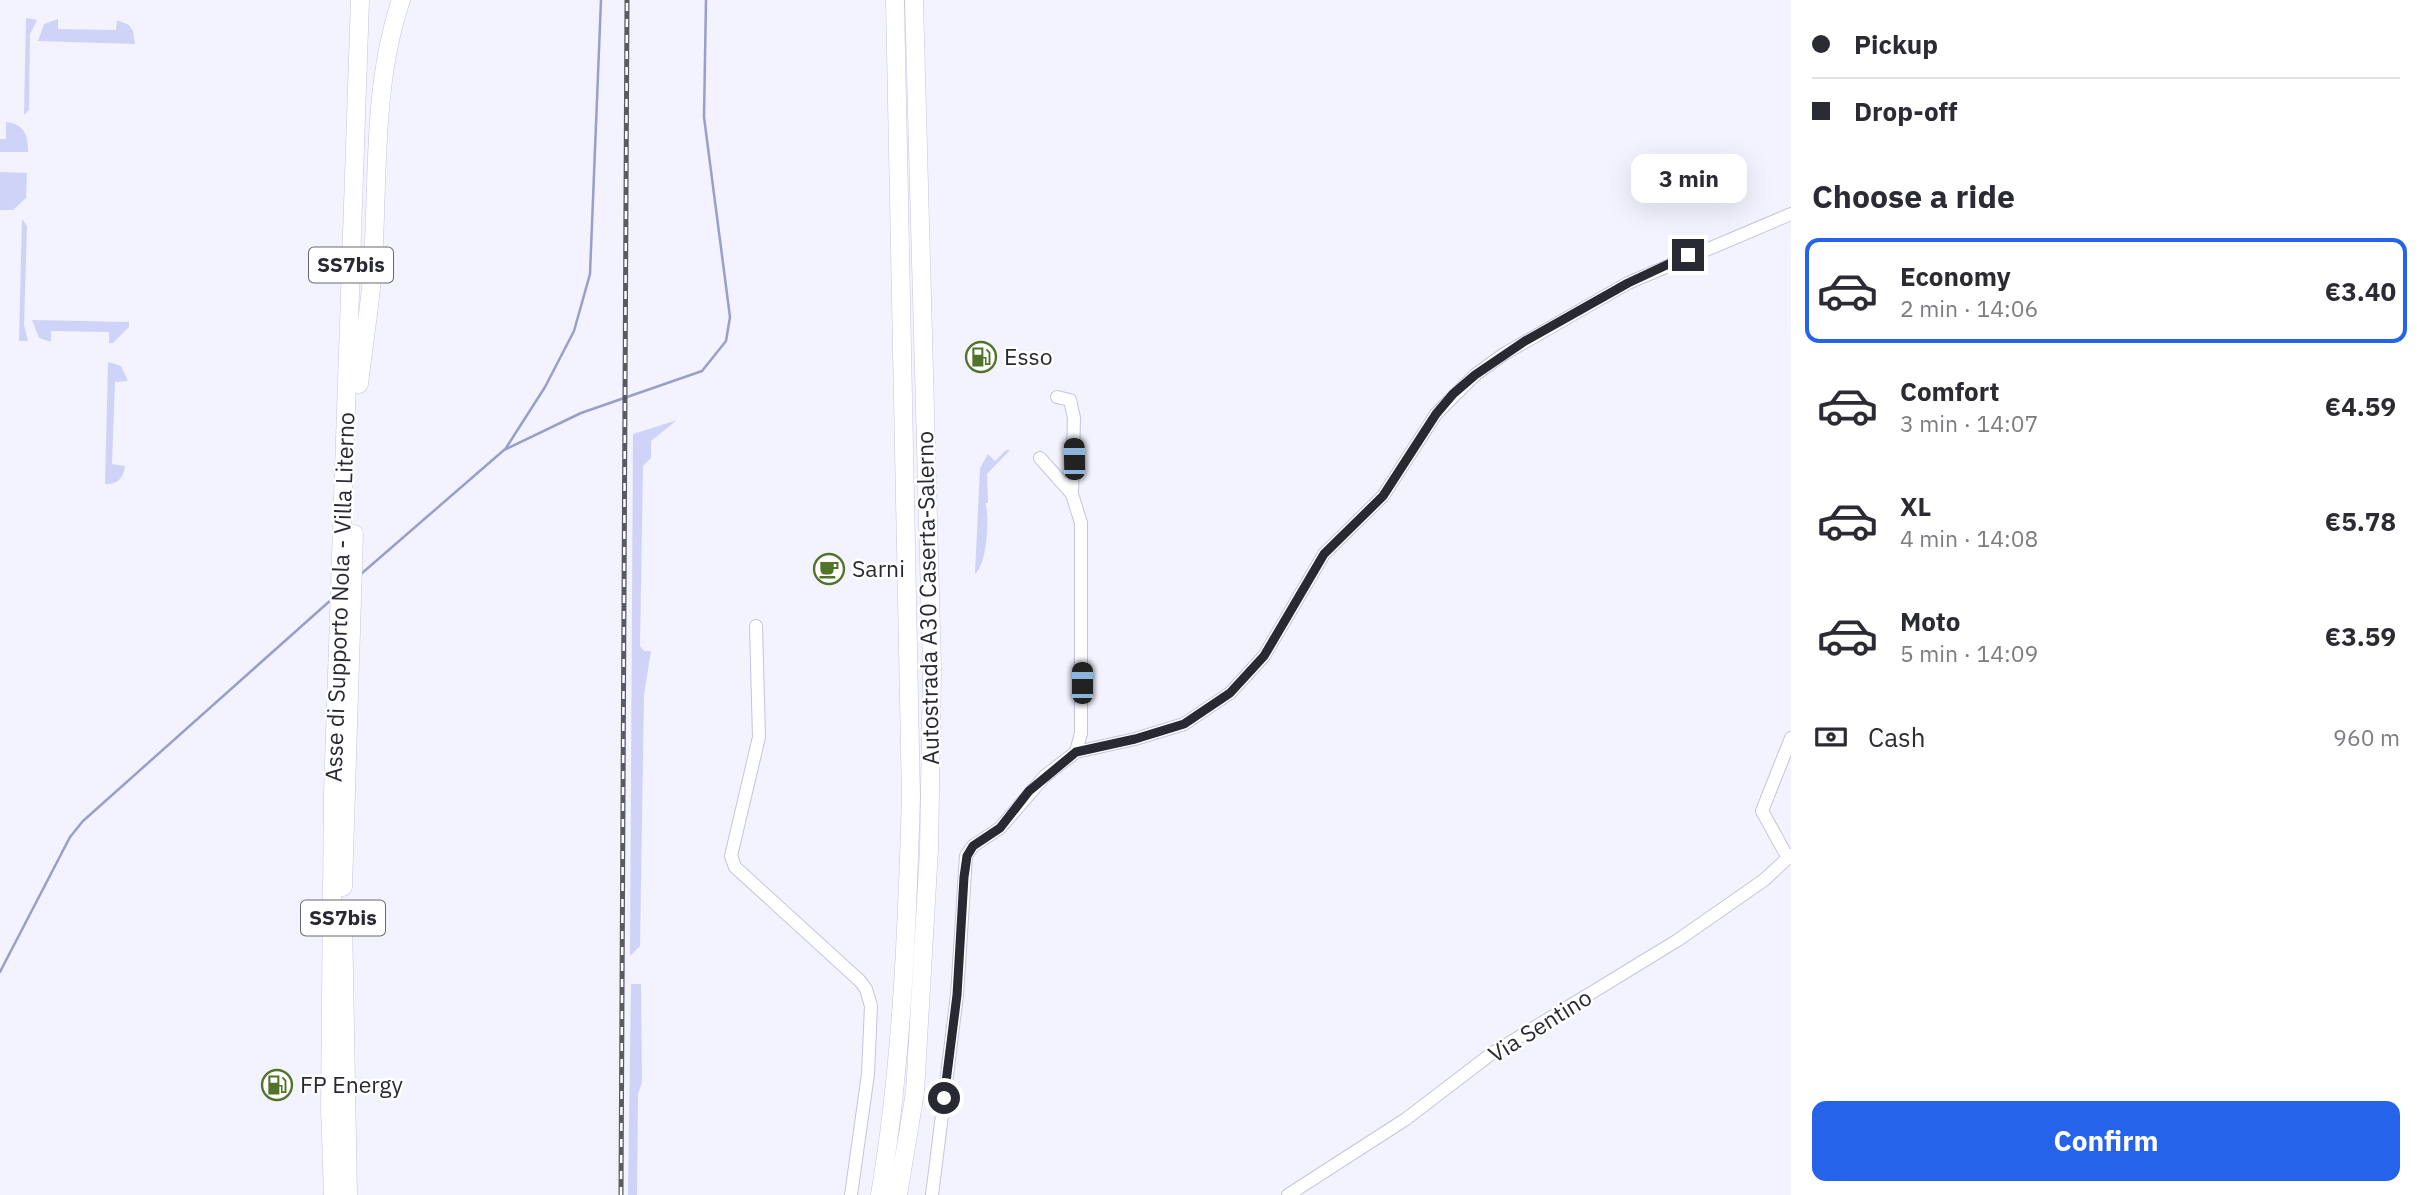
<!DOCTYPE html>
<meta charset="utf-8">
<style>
:root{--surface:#fff;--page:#f2f2f3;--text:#2b2b33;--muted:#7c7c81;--line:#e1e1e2;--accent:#2563eb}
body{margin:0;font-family:"IBM Plex Sans",sans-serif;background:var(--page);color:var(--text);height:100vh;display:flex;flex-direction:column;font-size:26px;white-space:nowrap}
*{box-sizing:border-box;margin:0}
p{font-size:23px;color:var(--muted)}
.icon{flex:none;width:38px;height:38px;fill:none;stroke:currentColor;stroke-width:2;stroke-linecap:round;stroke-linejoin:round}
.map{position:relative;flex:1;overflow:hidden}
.drawer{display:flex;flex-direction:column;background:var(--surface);width:630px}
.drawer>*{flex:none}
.hud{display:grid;align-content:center;height:154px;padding:0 21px;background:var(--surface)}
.end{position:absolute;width:32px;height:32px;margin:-16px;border:9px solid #282933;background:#fff;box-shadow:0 0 0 4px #fff}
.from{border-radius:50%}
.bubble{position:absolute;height:49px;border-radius:14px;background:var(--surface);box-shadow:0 7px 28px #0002;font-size:23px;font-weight:700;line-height:49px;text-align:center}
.car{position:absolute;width:21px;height:42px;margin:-21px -10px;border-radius:9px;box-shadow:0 0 5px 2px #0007;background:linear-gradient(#222 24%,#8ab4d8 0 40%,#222 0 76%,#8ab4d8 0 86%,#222 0)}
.hud b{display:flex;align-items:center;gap:24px;height:66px;font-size:26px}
.hud b+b{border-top:2px solid var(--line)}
.hud i{width:18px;height:18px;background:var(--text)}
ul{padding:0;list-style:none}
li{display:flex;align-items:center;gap:21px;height:105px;margin:0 14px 10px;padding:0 7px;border:4px solid transparent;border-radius:14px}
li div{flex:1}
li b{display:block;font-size:26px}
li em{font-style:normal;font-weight:700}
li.selected{border-color:var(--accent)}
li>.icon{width:63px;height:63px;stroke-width:1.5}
h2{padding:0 21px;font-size:32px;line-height:84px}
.pay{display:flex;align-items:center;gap:18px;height:77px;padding:0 21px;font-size:26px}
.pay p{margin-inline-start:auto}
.action{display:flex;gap:14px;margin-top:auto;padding:14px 21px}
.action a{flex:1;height:80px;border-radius:14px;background:var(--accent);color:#fff;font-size:28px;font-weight:700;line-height:80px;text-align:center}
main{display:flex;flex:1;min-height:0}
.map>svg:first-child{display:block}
.green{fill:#cfd3f7}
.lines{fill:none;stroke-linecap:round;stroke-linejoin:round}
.stream{stroke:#9a9eca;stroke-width:2.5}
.minor-casing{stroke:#c3c5e0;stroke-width:14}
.highway-casing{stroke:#c3c5e0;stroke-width:19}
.minor{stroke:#fff;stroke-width:12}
.highway{stroke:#fff;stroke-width:18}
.rail-casing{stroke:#595a64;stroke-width:5}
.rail{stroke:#fff;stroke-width:2.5;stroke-dasharray:8;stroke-linecap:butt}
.route{stroke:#282933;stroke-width:9}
.labels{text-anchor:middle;stroke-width:5;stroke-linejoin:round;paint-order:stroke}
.shield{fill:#fff;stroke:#686970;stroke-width:2}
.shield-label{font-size:21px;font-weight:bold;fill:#282933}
.poi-label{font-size:23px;fill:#282933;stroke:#fff;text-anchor:start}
.street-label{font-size:23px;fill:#282933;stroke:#fff}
</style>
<main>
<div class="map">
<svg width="1791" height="1195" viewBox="0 0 1791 1195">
<rect width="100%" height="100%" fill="#f2f3fe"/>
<path class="green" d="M26,18L37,20L30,34L29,110L24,115Z
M58,19V29L116,30L117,20L129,25L133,31L135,44L38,41L44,24Z
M6,122C25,124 28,136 28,152H0V139H6Z
M0,172L27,173L26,198L13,210H0Z
M22,219L27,226L24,325L28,341H19Z
M32,320L129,322V327L113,343H109V332L51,331V342L39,338Z
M108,362L121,366L128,381L115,382L112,464L125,466C124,477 118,485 105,484Z
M677,420L651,441V458L643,466L640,646L644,651H651L644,695L640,946L630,956L633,434Z
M1006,450H1010L987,474L988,503H985C989,507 989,563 975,574L980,468L988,454L995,461Z
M631,984H641L642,1082L638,1094L637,1195H628Z"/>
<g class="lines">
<path class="stream" d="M506,448L545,387L574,331L590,274L601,0
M361,574L504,450L581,413L702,371L726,341L730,317L704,117L706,0
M0,972L70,837L83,821L332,599"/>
<g class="minor-casing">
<path id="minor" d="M1040,458L1072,494L1074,418L1070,400L1057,397
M756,626L759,737L731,856L735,867L860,981L866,989L871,1006L868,1074L851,1195
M1076,752L1135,739L1184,724L1230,693L1264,656L1324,554L1383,496L1436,414L1475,375L1504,354L1628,283L1791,214
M1788,858L1762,811L1791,738
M932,1195L957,995L966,856L973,846L1000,828L1045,776L1076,752L1081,733V523L1072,494
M1288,1195L1406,1119L1491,1054L1678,940L1764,880L1791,855"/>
</g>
<g class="highway-casing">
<path id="highway" d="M359,384C363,348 369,313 372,277C379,185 371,89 401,0
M343,887L354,534
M343,919L348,1195
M333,1195L330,1106L333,793L360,0
M880,1195C902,1064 907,930 911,797L895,0
M898,1195L915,1092L929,849L932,669L914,0"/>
</g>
<use href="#minor" class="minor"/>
<use href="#highway" class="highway"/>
<g class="rail-casing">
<path id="rail" d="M621,1195L627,0"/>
</g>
<use href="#rail" class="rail"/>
</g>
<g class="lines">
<path class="route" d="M944,1098L957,995L964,877L967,856L973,846L1000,828L1029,791L1076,752L1135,739L1184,724L1230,693L1264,656L1324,554L1383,496L1436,414L1453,394L1475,375L1525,341L1628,283L1688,255"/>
</g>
<defs>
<g id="fuel-ring" transform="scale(1.575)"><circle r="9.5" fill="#fff" stroke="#51732a" stroke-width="1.5"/><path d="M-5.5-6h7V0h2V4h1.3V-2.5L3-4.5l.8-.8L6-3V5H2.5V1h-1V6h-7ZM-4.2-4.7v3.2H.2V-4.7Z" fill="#51732a"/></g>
<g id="cafe-ring" transform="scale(1.575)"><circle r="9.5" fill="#fff" stroke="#51732a" stroke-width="1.5"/><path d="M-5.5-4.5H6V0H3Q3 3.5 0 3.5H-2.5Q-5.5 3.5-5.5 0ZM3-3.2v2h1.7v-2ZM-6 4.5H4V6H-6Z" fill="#51732a"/></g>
</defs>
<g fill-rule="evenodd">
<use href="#fuel-ring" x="981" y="357"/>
<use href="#cafe-ring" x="829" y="569"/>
<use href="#fuel-ring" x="277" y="1085"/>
</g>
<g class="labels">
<g class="shield">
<rect x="309" y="247.5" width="84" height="35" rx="5"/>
<rect x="301" y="900.5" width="84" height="35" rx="5"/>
</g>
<g class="shield-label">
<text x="351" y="272">SS7bis</text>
<text x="343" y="925">SS7bis</text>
</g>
<g class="poi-label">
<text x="1004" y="365">Esso</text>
<text x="852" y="577">Sarni</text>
<text x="300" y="1093">FP Energy</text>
</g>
<g class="street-label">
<text transform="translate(340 597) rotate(-88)" y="8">Asse di Supporto Nola - Villa Literno</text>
<text transform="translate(928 598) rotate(-91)" y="8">Autostrada A30 Caserta-Salerno</text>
<text transform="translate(1540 1026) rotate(-32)" y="8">Via Sentino</text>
</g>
</g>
</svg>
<i class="end from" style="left:944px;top:1098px"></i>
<i class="end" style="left:1688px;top:255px"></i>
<div class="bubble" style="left:1631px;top:154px;width:116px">3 min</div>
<i class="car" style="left:1074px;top:459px;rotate:359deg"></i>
<i class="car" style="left:1082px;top:683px;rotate:0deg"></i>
</div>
<section class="drawer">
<div class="hud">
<b><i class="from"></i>Pickup</b>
<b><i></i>Drop-off</b>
</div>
<h2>Choose a ride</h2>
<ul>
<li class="selected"><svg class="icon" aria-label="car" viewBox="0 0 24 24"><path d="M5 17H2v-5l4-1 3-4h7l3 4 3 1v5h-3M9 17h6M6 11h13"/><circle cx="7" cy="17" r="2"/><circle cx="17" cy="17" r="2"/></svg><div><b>Economy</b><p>2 min · 14:06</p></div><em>€3.40</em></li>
<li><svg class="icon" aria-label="car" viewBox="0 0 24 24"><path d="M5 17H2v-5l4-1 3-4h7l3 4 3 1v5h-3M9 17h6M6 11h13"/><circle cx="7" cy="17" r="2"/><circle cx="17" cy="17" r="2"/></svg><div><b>Comfort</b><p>3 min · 14:07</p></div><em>€4.59</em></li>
<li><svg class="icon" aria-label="car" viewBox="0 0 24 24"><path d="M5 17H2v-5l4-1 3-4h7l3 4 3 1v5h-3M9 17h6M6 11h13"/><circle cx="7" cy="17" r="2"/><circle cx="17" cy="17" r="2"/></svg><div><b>XL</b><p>4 min · 14:08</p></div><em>€5.78</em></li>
<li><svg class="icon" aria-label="car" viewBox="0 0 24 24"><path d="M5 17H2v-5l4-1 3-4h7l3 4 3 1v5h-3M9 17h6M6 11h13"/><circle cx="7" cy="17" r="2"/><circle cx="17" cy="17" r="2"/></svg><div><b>Moto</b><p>5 min · 14:09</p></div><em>€3.59</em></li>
</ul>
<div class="pay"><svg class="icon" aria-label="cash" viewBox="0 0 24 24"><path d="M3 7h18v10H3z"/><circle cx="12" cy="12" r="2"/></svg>Cash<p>960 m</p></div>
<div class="action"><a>Confirm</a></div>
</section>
</main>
